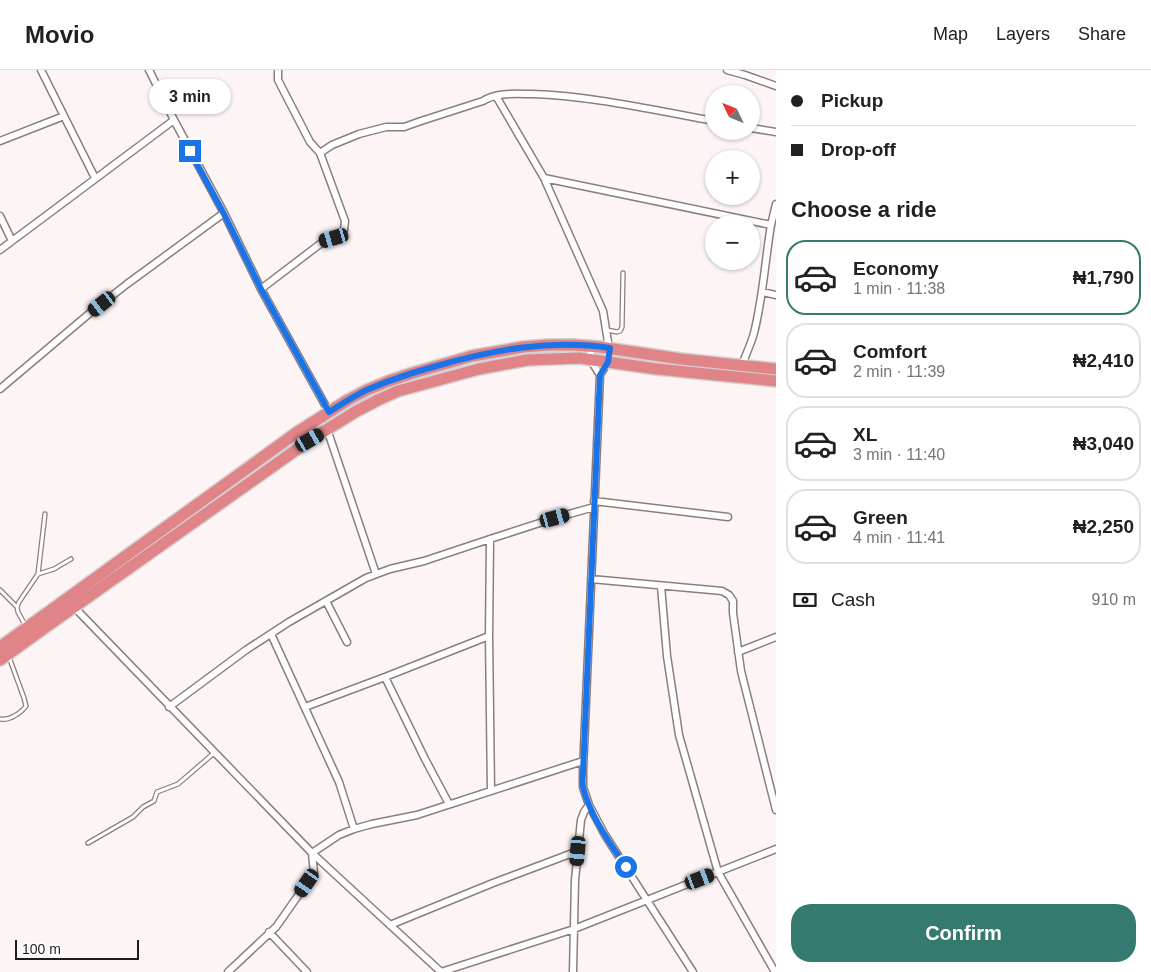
<!DOCTYPE html>
<meta charset="utf-8">
<style>
:root{--surface:#fff;--page:#f6f6f6;--text:#202124;--muted:#757577;--line:#e0e0e0;--accent:#357a6e}
body{margin:0;font-family:Arial,sans-serif;background:var(--page);color:var(--text);height:100vh;display:flex;flex-direction:column;font-size:19px;white-space:nowrap}
*{box-sizing:border-box;margin:0}
p{font-size:16px;color:var(--muted)}
.icon{flex:none;width:28px;height:28px;fill:none;stroke:currentColor;stroke-width:2;stroke-linecap:round;stroke-linejoin:round}
.map{position:relative;flex:1;overflow:hidden}
.sheet{display:flex;flex-direction:column;background:var(--surface);width:375px}
.sheet>*{flex:none}
.guide{display:grid;align-content:center;height:110px;padding:0 15px;background:var(--surface)}
.needle{width:32px;rotate:313deg}
.tools{position:absolute;left:705px;top:15px;display:grid;gap:10px}
.tools a{display:grid;place-items:center;width:55px;height:55px;border-radius:50%;background:var(--surface);box-shadow:0 1px 4px #0004;font-size:25px}
.scale{position:absolute;left:15px;bottom:12px;width:124px;box-sizing:border-box;padding-left:5px;border:2px solid #221b1b;border-top:0;font-size:14px;line-height:18px;white-space:nowrap;color:#221b1b;-webkit-text-stroke:4px #fff;paint-order:stroke}
.end{position:absolute;width:22px;height:22px;margin:-11px;border:6px solid #1a73e8;background:#fff;box-shadow:0 0 0 2px #fff}
.from{border-radius:50%}
.bubble{position:absolute;height:35px;border-radius:18px;background:var(--surface);box-shadow:0 1px 4px #0004;font-size:16px;font-weight:800;line-height:35px;text-align:center}
.car{position:absolute;width:15px;height:30px;margin:-15px -8px;border-radius:6px;box-shadow:0 0 4px 1px #0007;background:linear-gradient(#222 24%,#8ab4d8 0 40%,#222 0 76%,#8ab4d8 0 86%,#222 0)}
.guide b{display:flex;align-items:center;gap:18px;height:48px;font-size:19px}
.guide b+b{border-top:1px solid var(--line)}
.guide i{width:12px;height:12px;background:var(--text)}
ul{padding:0;list-style:none}
li{display:flex;align-items:center;gap:15px;height:75px;margin:0 10px 8px;padding:0 5px;border:2px solid var(--line);border-radius:20px}
li div{flex:1}
li b{display:block;font-size:19px}
li em{font-style:normal;font-weight:800}
li.selected{border-color:var(--accent)}
li>.icon{width:45px;height:45px;stroke-width:1.5}
h2{padding:0 15px;font-size:22px;line-height:60px}
.pay{display:flex;align-items:center;gap:12px;height:55px;padding:0 15px;font-size:19px}
.pay p{margin-inline-start:auto}
.primary-button{display:flex;gap:10px;margin-top:auto;padding:10px 15px}
.primary-button a{flex:1;height:58px;border-radius:20px;background:var(--accent);color:#fff;font-size:20px;font-weight:800;line-height:58px;text-align:center}
header{display:flex;align-items:center;gap:30px;box-sizing:border-box;height:70px;padding:0 25px;background:var(--surface);border-bottom:1px solid var(--line)}
header strong{font-size:24px}
nav{display:flex;gap:28px;margin-inline-start:auto;font-size:18px}
main{display:flex;flex:1;min-height:0}
.map>svg:first-child{display:block}
.lines{fill:none;stroke-linecap:round;stroke-linejoin:round}
.service-casing{stroke:#8e7d7d;stroke-width:5.5}
.minor-casing{stroke:#8e7d7d;stroke-width:9}
.trunk-casing{stroke:#d3d1d1;stroke-width:14}
.service{stroke:#fff;stroke-width:3}
.minor{stroke:#fff;stroke-width:6}
.trunk{stroke:#e08488;stroke-width:11}
.route{stroke:#1a73e8;stroke-width:6}
</style>
<header>
<strong>Movio</strong>
<nav><a>Map</a><a>Layers</a><a>Share</a></nav>
</header>
<main>
<div class="map">
<svg width="776" height="902" viewBox="0 0 776 902">
<rect width="100%" height="100%" fill="#fdf5f5"/>
<g class="lines">
<g class="service-casing">
<path id="service" d="M607,260L617,262L620,261L622,257L623,203
M38,504L54,499L71,489
M0,520L17,537L18,542L25,555
M17,537L19,532L38,504L45,444
M0,649C9,651 21,643 26,636L24,628L9,587
M88,773L133,747L143,737L154,731L157,722L178,714L214,683"/>
</g>
<g class="minor-casing">
<path id="minor" d="M41,0L95,108
M149,0L174,50L224,143L261,219L329,342
M727,0L745,5L776,16
M496,26L544,108L603,241L609,278L608,292L600,305L583,701V717L589,735L605,765L693,902
M751,58L776,62
M0,71L64,46
M320,83L332,75L359,64L386,57H404L421,51L483,31C497,22 516,24 532,24C593,26 653,40 714,51
M544,108L771,155C765,191 763,227 754,263C751,274 746,284 742,295
M0,146L12,171
M771,155L776,134
M0,180L174,50
M261,219L324,171L334,168L344,160L345,151L320,83L310,72L278,10V0
M762,222L776,225
M591,276L590,289L600,305
M0,319L90,243L127,214L224,143
M327,359L376,504
M594,431L728,447
M490,469L489,566L491,721
M591,509L722,521L729,525L733,531V543L741,601L776,740
M661,516L667,586L679,665L718,802L775,902
M326,531L347,572
M74,537L312,783L441,902L574,859L776,779
M271,564L339,712L354,759
M738,582L776,567
M385,607L425,689L449,734
M169,637L246,580L289,552L366,508L390,499L424,491L490,469L555,448L594,437
M305,637L385,607L489,566
M312,783L339,765L354,759L372,754L417,745L583,691
M390,855L493,813L578,781
M269,862L307,902
M228,902L276,857L314,803L312,783
M573,902L575,810L581,750L584,742L589,735"/>
</g>
<g class="trunk-casing">
<path id="trunk" d="M0,577L296,363L348,330L367,320L389,311L413,303L472,286L523,277L548,275H574L600,277L681,289L776,299
M0,590L43,559L310,370L355,342L378,330L398,321L479,299L527,290L579,288L657,299L776,311"/>
</g>
<use href="#service" class="service"/>
<use href="#minor" class="minor"/>
<use href="#trunk" class="trunk"/>
</g>
<g class="lines">
<path class="route" d="M190,81L224,144L261,219L329,342C342,334 355,325 369,319C390,310 411,303 433,297C491,280 550,269 610,278L608,292L600,305L583,702C583,707 582,712 583,717C589,744 611,775 626,797"/>
</g>
</svg>
<div class="tools">
<a><svg class="needle" viewBox="-14 -14 28 28"><path d="M0-13l5 13h-10z" fill="#e53935"/><path d="M0 13l5-13h-10z" fill="#757577"/></svg></a>
<a>+</a>
<a>−</a>
</div>
<div class="scale">100 m</div>
<i class="end from" style="left:626px;top:797px"></i>
<i class="end" style="left:190px;top:81px"></i>
<div class="bubble" style="left:149px;top:9px;width:82px">3 min</div>
<i class="car" style="left:334px;top:168px;rotate:254deg"></i>
<i class="car" style="left:102px;top:234px;rotate:232deg"></i>
<i class="car" style="left:310px;top:370px;rotate:60deg"></i>
<i class="car" style="left:555px;top:448px;rotate:75deg"></i>
<i class="car" style="left:578px;top:781px;rotate:185deg"></i>
<i class="car" style="left:700px;top:809px;rotate:69deg"></i>
<i class="car" style="left:307px;top:813px;rotate:215deg"></i>
</div>
<section class="sheet">
<div class="guide">
<b><i class="from"></i>Pickup</b>
<b><i></i>Drop-off</b>
</div>
<h2>Choose a ride</h2>
<ul>
<li class="selected"><svg class="icon" aria-label="car" viewBox="0 0 24 24"><path d="M5 17H2v-5l4-1 3-4h7l3 4 3 1v5h-3M9 17h6M6 11h13"/><circle cx="7" cy="17" r="2"/><circle cx="17" cy="17" r="2"/></svg><div><b>Economy</b><p>1 min · 11:38</p></div><em>₦1,790</em></li>
<li><svg class="icon" aria-label="car" viewBox="0 0 24 24"><path d="M5 17H2v-5l4-1 3-4h7l3 4 3 1v5h-3M9 17h6M6 11h13"/><circle cx="7" cy="17" r="2"/><circle cx="17" cy="17" r="2"/></svg><div><b>Comfort</b><p>2 min · 11:39</p></div><em>₦2,410</em></li>
<li><svg class="icon" aria-label="car" viewBox="0 0 24 24"><path d="M5 17H2v-5l4-1 3-4h7l3 4 3 1v5h-3M9 17h6M6 11h13"/><circle cx="7" cy="17" r="2"/><circle cx="17" cy="17" r="2"/></svg><div><b>XL</b><p>3 min · 11:40</p></div><em>₦3,040</em></li>
<li><svg class="icon" aria-label="car" viewBox="0 0 24 24"><path d="M5 17H2v-5l4-1 3-4h7l3 4 3 1v5h-3M9 17h6M6 11h13"/><circle cx="7" cy="17" r="2"/><circle cx="17" cy="17" r="2"/></svg><div><b>Green</b><p>4 min · 11:41</p></div><em>₦2,250</em></li>
</ul>
<div class="pay"><svg class="icon" aria-label="cash" viewBox="0 0 24 24"><path d="M3 7h18v10H3z"/><circle cx="12" cy="12" r="2"/></svg>Cash<p>910 m</p></div>
<div class="primary-button"><a>Confirm</a></div>
</section>
</main>
